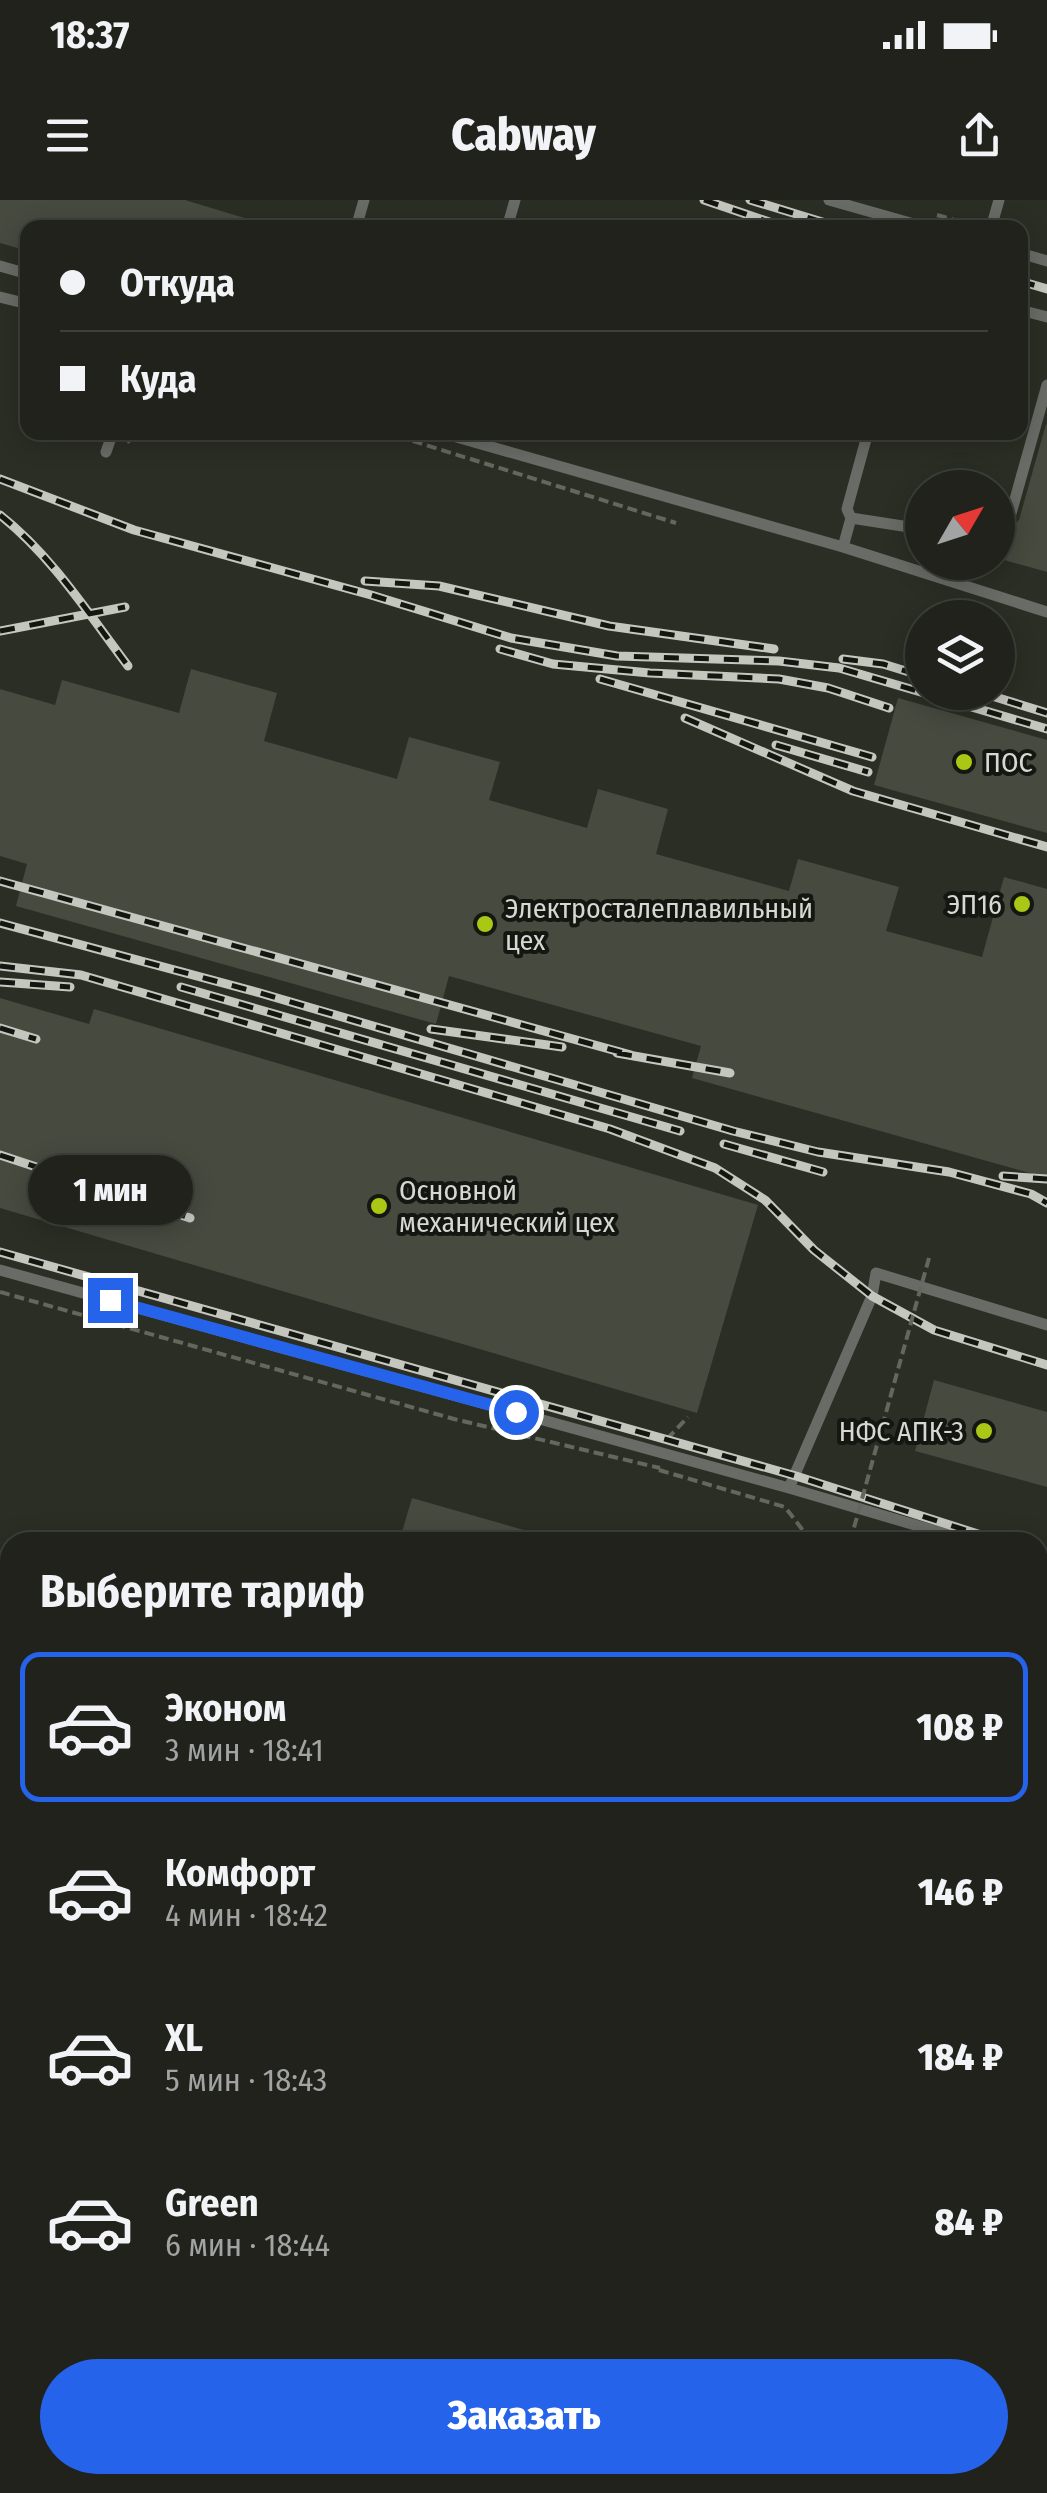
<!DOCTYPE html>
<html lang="ru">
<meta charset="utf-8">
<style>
:root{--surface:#20221b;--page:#2d2f28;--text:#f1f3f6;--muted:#a2a4a3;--line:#3d3f3a;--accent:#2563eb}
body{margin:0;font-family:"Fira Sans Condensed",sans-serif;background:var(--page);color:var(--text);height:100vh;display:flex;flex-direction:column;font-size:38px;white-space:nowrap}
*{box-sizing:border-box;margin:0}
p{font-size:32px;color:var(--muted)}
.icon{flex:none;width:55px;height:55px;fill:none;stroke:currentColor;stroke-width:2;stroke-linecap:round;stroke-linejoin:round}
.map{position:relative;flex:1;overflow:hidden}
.details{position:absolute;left:0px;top:1332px;width:1048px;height:962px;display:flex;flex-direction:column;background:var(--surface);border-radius:30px 30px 0 0;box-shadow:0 5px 25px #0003,0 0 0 2px var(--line)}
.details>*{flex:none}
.banner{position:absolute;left:20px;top:20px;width:1008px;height:220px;border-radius:20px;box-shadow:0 5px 25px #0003,0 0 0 2px var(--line);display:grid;align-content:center;height:220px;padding:0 40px;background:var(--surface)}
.needle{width:65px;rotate:51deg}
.controls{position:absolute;left:905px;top:270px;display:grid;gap:20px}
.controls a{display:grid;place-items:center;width:110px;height:110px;border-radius:50%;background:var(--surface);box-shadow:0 5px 25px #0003,0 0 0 2px var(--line);font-size:50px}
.end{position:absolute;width:45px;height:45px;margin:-22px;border:12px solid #2563eb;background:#fff;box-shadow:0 0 0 5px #fff}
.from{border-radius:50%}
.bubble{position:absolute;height:70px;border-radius:35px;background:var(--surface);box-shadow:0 5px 25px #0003,0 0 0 2px var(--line);font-size:32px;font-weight:800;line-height:70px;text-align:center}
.banner b{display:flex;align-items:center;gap:35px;height:95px;font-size:38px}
.banner b+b{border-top:2px solid var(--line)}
.banner i{width:25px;height:25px;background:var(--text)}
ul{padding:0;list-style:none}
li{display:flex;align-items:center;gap:30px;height:150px;margin:0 20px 15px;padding:0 20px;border:5px solid transparent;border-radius:20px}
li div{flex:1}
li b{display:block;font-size:38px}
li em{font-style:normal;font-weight:800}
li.on{border-color:var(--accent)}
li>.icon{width:90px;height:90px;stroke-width:1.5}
h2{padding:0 40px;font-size:45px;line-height:120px}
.primary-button{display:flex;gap:20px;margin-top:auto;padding:20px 40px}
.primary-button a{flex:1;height:115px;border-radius:60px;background:var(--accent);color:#fff;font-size:40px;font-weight:800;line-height:115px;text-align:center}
.status{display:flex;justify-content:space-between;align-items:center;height:70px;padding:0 50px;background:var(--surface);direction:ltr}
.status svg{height:28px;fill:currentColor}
header{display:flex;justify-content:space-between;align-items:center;height:130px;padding:0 40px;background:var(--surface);font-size:45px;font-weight:800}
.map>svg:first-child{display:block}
.green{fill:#3e4815}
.building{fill:#474a3f}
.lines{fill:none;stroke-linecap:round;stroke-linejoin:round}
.path{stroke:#64675e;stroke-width:4;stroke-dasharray:10 5;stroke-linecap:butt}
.lane{stroke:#696b66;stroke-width:11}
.rail-casing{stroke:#c5c7bf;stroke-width:9}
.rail{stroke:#141611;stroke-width:5;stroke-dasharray:15;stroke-linecap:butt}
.path-bridge{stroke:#64675e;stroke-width:4;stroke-dasharray:10 5;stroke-linecap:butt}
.route{stroke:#2563eb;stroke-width:12}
.poi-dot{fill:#abc716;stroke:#141611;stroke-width:4}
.labels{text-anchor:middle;stroke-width:8;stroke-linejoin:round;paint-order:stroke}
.poi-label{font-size:28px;fill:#d6d8d1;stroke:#141611;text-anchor:start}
</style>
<div class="status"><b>18:37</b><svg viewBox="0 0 49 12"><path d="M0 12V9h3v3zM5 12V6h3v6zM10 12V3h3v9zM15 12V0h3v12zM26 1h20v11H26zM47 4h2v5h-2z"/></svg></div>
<header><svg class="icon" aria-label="menu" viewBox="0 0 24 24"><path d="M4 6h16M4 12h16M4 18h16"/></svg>Cabway<svg class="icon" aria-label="share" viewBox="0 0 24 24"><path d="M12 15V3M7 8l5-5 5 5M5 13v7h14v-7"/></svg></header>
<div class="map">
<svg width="1047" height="2293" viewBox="0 0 1047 2293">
<rect width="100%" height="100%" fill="#2b2e24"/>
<path class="green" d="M192,2285H345L353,2293H182Z"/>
<path class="building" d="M0,0H185L264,24V28H28V51L0,43Z
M1046,224L1047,225V372L1004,360L1013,326L1019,320Z
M191,469L277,493L264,541L397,579L409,537L500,562L489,600L587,628L598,589L668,609L656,654L789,691L798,659L899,687L886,731L982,757L1004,677L1047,689V978L692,878L701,846L449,776L436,824L16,706L27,664L0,656V489L55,505L62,480L179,513Z
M898,498L1047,540V633L874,585Z
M0,798L89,824L94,809L758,1005L697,1213L0,1008Z
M934,1180L1047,1212V1287L915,1251Z
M412,1298L552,1338V1342H399Z"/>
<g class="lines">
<path class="path" d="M937,15L976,26
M384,232L676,323
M127,242L145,232
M0,1092L454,1219L660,1268
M667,1239L688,1217
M659,1270L785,1307L805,1333L807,1342
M0,1849L10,1855
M9,1873L10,1869
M0,1919L4,1901
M1038,1962L1047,1964
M0,2267H10
M77,2285L79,2293
M353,2285L361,2293
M524,2285L531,2293
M2,2293L7,2268
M132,2293L134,2285
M170,2293L180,2285"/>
<path class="lane" d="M829,0L928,28
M356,28L364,0
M507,28L515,0
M991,28L999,0
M1020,53L1047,61
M0,66L28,74
M0,97L28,104
M1020,110L1047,117
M439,232L843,347L1047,412
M106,252L113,232
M851,318L922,329
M998,326L1010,317L1047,185
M843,347L851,318L847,309L868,232
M0,1070L789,1288L973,1342
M789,1288L872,1096L876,1073L1047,1125
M1038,1362L1047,1364
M0,1455L8,1487L2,1573L10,1612
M0,1626H10
M1038,1934L1047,1937
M0,2107L10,2109
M481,2285L489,2293
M578,2285L586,2293
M868,2285V2293"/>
<g class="rail-casing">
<path id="rail" d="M704,0L787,28
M750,0L842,28
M1020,81L1047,89
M0,279L134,330L371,395L511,438L617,456L779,461L839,468L1047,529
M0,315C52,356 88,413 128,466
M365,381L439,386L609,426L774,449
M0,431L125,407
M500,449L553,464L650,473L779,479L828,488L889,508
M843,459L883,464L922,476
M600,479L872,557
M979,492L1047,513
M685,518L853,591L1047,647
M776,545L868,572
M0,681L631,855
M0,723L260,793L733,931L818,952L949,972L1031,994L1047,1003
M0,766L81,775L610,929L715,968L765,1000L814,1050L872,1096L934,1130L1047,1165
M0,782L70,787
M181,787L680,931
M0,828L36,839
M431,829L562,847
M617,853L730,873
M724,944L823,972
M0,955L190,1018
M1003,976L1047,979
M0,1052L796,1276L1003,1342
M1038,1354L1047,1357
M0,1487L10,1488
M0,1509H10
M1038,1817L1047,1820
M1038,1869L1047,1872"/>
</g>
<use href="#rail" class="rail"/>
<path class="path-bridge" d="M850,1342L929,1058"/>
</g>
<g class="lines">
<path class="route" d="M110,1100L516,1212"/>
</g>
<g class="poi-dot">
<circle cx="964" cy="562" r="10"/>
<circle cx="1022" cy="704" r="10"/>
<circle cx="485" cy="724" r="10"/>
<circle cx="379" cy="1006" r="10"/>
<circle cx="984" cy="1231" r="10"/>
</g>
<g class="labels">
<g class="poi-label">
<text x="984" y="572">ПОС</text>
<text x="1002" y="714" text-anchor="end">ЭП16</text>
<text x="505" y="718">Электросталеплавильный<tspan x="505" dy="32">цех</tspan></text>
<text x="399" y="1000">Основной<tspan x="399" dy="32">механический цех</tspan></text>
<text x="964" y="1241" text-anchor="end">НФС АПК-3</text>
</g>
</g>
</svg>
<div class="controls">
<a><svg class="needle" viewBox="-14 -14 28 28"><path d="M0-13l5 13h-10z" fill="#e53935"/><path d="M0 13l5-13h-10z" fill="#a2a4a3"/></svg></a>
<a><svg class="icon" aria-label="layers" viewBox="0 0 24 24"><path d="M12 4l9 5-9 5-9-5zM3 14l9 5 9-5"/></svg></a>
</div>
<i class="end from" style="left:516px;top:1212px"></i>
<i class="end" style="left:110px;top:1100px"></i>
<div class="bubble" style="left:28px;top:955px;width:165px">1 мин</div>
<div class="banner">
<b><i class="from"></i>Откуда</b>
<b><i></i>Куда</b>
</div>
<section class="details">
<h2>Выберите тариф</h2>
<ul>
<li class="on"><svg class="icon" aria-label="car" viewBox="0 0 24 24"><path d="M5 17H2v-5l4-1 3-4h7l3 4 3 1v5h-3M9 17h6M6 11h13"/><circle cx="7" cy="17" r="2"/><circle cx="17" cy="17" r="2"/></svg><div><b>Эконом</b><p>3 мин · 18:41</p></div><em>108 ₽</em></li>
<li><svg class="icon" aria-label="car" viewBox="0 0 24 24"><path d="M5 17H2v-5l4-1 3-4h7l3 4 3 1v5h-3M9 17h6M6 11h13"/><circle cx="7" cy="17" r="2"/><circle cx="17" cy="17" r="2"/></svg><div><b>Комфорт</b><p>4 мин · 18:42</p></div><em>146 ₽</em></li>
<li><svg class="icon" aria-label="car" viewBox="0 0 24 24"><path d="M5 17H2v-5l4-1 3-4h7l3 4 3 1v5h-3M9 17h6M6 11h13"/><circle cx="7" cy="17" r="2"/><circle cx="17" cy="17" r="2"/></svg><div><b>XL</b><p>5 мин · 18:43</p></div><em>184 ₽</em></li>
<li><svg class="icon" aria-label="car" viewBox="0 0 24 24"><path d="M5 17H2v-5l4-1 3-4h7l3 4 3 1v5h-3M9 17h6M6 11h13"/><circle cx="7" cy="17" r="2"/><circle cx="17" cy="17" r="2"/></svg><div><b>Green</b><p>6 мин · 18:44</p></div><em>84 ₽</em></li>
</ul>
<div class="primary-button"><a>Заказать</a></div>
</section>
</div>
